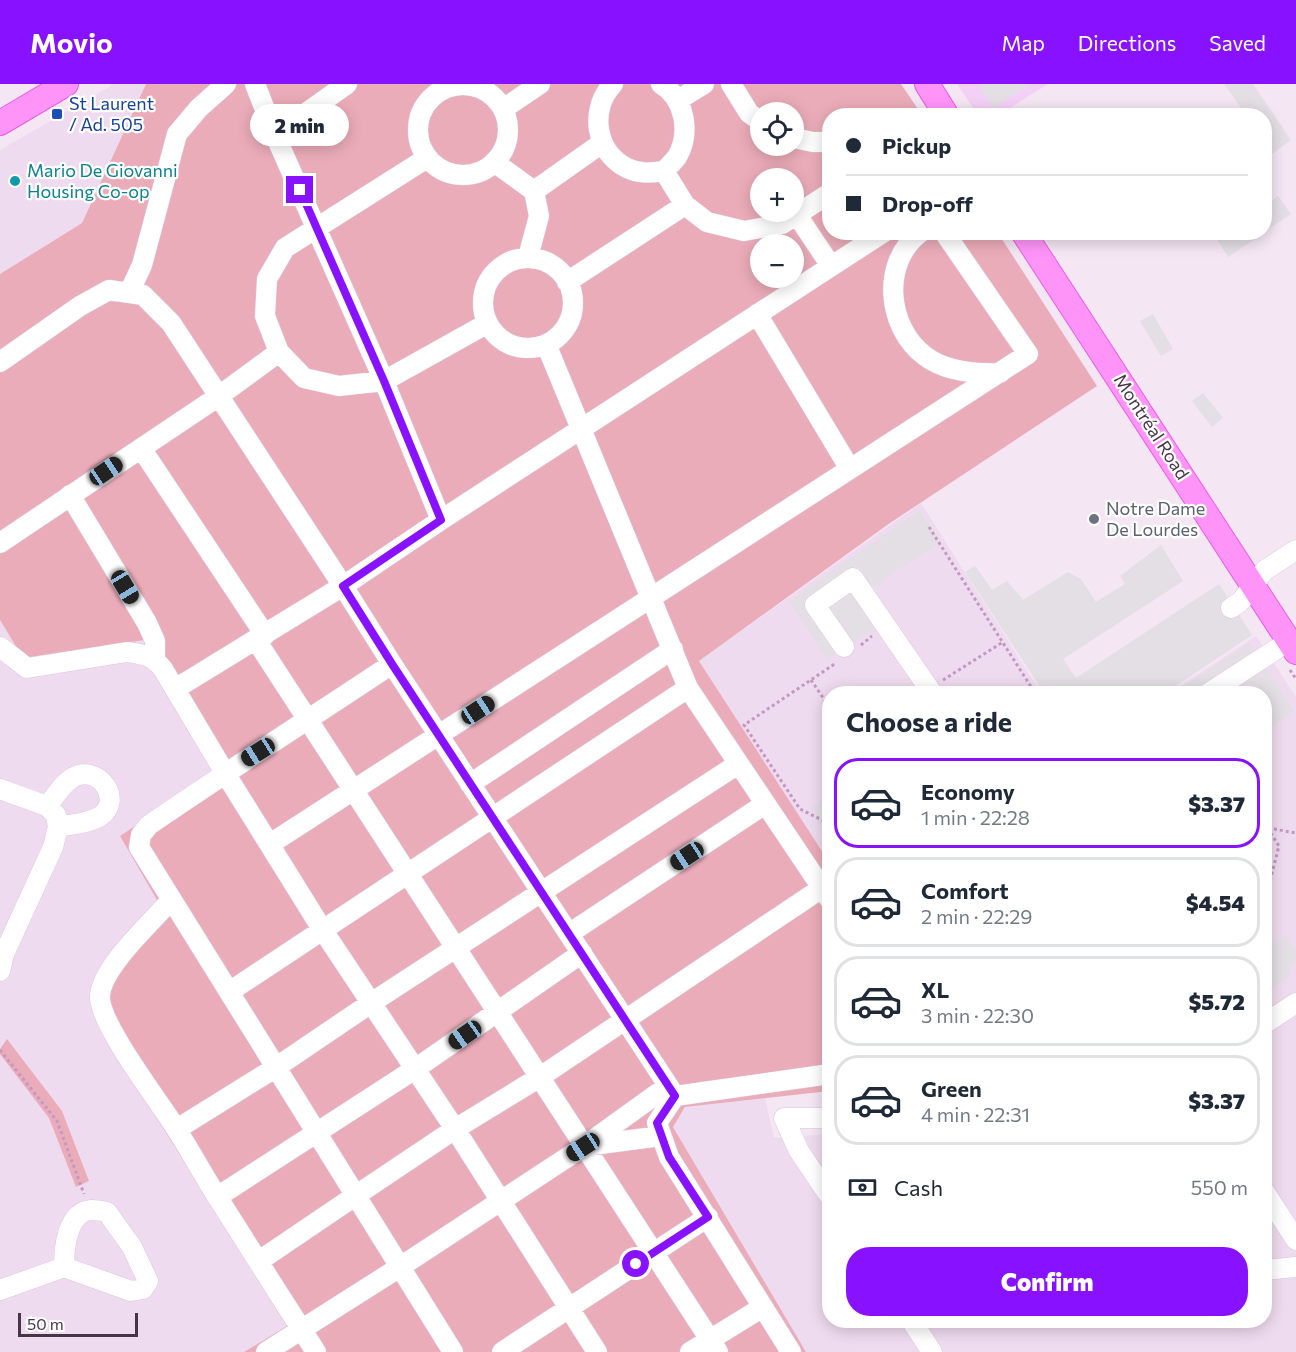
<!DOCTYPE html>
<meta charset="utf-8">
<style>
:root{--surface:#fff;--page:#f2f2f3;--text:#1f2937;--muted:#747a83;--line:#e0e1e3;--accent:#8812ff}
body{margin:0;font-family:Commissioner,sans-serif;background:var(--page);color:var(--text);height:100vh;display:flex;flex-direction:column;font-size:22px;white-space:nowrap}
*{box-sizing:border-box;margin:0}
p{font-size:20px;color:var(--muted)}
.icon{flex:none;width:33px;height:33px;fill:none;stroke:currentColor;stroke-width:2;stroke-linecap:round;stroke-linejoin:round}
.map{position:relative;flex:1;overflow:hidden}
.drawer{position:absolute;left:822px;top:602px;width:450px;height:642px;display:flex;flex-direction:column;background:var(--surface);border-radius:24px;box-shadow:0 3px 15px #0003}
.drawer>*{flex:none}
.guide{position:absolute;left:822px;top:24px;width:450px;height:132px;border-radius:24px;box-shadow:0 3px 15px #0003;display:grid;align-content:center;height:132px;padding:0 24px;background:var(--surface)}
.tools{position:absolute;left:750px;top:18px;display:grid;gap:12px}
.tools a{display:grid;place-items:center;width:54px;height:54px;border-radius:50%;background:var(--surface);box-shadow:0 3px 15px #0003;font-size:30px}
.scale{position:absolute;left:18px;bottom:15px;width:120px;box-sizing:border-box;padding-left:6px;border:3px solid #463547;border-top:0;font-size:16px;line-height:21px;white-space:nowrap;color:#463547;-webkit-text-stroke:4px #fff;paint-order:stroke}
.end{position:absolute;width:27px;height:27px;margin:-14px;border:8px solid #8812ff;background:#fff;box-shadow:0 0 0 3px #fff}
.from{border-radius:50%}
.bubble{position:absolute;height:42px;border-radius:21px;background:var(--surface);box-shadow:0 3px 15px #0003;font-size:20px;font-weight:800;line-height:42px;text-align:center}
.car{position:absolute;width:18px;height:36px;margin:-18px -9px;border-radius:8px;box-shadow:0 0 4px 2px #0007;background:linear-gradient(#222 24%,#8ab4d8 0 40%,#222 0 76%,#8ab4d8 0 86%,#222 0)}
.guide b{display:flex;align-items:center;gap:21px;height:57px;font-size:22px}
.guide b+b{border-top:2px solid var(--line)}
.guide i{width:15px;height:15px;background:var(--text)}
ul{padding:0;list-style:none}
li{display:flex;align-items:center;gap:18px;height:90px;margin:0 12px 9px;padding:0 12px;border:3px solid var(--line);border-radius:24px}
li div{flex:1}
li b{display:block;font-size:22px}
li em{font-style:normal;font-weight:800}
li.current{border-color:var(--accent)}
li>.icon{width:54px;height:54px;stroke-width:1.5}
h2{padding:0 24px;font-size:27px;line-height:72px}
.pay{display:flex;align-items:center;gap:15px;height:66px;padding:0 24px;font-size:22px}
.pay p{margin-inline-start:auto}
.cta{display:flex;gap:12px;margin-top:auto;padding:12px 24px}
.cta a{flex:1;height:69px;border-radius:24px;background:var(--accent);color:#fff;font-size:24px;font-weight:800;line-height:69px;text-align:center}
header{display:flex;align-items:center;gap:36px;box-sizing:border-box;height:84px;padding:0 30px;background:var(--accent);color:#fff}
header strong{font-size:28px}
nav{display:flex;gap:33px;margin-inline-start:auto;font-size:21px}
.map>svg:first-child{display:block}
.residential{fill:#efdbef}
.commercial{fill:#f4d0f7}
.green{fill:#ebacb9;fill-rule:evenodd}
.parking{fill:#e4dee5}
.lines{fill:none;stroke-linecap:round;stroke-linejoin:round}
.minor-casing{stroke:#dec5de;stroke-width:21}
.major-casing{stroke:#eb5de4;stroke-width:26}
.path{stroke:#c398c3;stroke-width:3;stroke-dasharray:3 3;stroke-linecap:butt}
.minor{stroke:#fff;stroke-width:20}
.major{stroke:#ff94f8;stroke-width:24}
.route{stroke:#8812ff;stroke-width:8}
.transit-dot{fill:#1a4fb4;stroke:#fff;stroke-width:2}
.culture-dot{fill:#0f9aa8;stroke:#fff;stroke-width:2}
.worship-dot{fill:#6b7280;stroke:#fff;stroke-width:2}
.labels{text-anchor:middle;stroke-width:4.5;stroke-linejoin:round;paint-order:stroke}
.transit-label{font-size:18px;fill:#164399;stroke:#fff;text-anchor:start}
.culture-label{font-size:18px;fill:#0d838f;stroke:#fff;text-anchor:start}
.street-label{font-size:18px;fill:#463547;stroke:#fff}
.worship-label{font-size:18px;fill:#5b616d;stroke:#fff;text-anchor:start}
</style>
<header>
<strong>Movio</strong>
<nav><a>Map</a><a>Directions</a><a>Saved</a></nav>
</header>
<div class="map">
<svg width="1296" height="1268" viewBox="0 0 1296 1268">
<rect width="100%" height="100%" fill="#f4e6f3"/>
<path class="residential" d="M114,0H146L82,139L0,190V66Z
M921,419L1041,609H830L829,778L699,577Z
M0,536L23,574L145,556L221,686L157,816L124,858L98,940L287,1242L244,1268H0Z
M1256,552L1296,613V1268H806L673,1043L685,1023L765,1014L774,1054L829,1050L830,1236H1264V609H1170Z"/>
<path class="commercial" d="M957,0H1048L997,32L978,31Z"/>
<path class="green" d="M146,0H901L922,31L830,32V148L998,149L1097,302L890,439L699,577L829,778V1007L685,1023L673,1043L806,1268H244L287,1242L98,940L124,858L157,816L120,752L220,686L145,556L23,574L0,536V190L82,139ZM760,28H794V62H760ZM760,94H794V128H760ZM760,160H794V194H760Z
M7,955L62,1027L89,1097L76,1103L49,1034L0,970V965Z"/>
<path class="parking" d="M983,0H1031L993,24L980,3Z
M1224,0H1253L1291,56L1272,70L1265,59L1264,32L1246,31Z
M1278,112L1291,130L1264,148L1265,122Z
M1224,149V148L1264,149L1228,173L1216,154Z
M1153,230L1173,265L1161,272L1140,237Z
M1203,309L1223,334L1212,343L1192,317Z
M919,427L941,458L882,496L872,506L878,542L827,575L789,517Z
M1161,461L1183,497L1063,575L1076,594L1219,500L1252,551L1165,609H1044L965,488L975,482L992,506L1007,497L1023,516L1068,488L1081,495L1096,518L1125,500L1120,492Z
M1250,559L1294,627L1265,647L1264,609H1173Z
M829,711V750L822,745L816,736L818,730L812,723Z
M1264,843L1276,859L1286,852L1296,867V878L1288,883L1292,891L1265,908Z"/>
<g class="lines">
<g class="minor-casing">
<path id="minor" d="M255,0L275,51L384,297L441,436
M613,0C589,25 595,68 627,84C639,90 651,89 664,87C668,83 673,78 677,73C691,49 685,14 661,0
M731,0L749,29L760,37
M418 46a45 45 0 1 1 90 0a45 45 0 1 1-90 0Z
M678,16L704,0
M503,25L540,0
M275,51L347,0
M794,54L813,58H830
M427,74L285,164L267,195L265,232L279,268L304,294L339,302L384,297L488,239
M494,78L534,107L539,132L528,173
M664,87L685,121L707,138L744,147L782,140L830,109
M534,107L602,59
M797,131L831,182
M921,148C880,178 887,244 925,272C946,288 975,290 1000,289
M483 219a45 45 0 1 1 90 0a45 45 0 1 1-90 0Z
M567,198L685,121
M129,209L142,181L177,50L199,24L226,0
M757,230L850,385
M546,260L688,604L830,816
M0,278L80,222L109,206L143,211L171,239L343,502L392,580L675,1012
M141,364L265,551
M70,411L147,539L155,557V576
M0,459L219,312L279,268
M1231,524L1241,517L1265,486L1296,466
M256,556L718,1268
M0,563L27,584L127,568C143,570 153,572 163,585L225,689L322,845L455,1045L597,1268
M844,563L815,521L853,494L932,609
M392,580C311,634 229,686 149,741L141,751L139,763L453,1268
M175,605L343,502L441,436L884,148
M1209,609L1289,557
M470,700L673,565
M0,705L47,722L56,731L58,743L53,763L4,870L0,887
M47,722C55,713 61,701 72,694C99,678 125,718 99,733C87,740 71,740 58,743
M270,760L1028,270L944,148
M171,816C152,838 99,885 100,914C101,942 158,1016 175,1043C190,1066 203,1091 218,1114C250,1165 283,1217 316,1268
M570,849L765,720
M229,908L688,604
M1264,940L1296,919
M675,1012L657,1039L669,1073L791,1268
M830,1034H784L799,1067L830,1113
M177,1045L275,984L371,919L738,680
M585,1062L661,1052
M1264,1107L1296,1156
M217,1113L415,985L582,869
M259,1177L355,1112L455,1045L540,993L822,804
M1264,1186L1296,1183
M0,1206L64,1183L131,1207L143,1205L148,1197L132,1163L107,1128C102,1127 96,1126 92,1126C67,1127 64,1164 64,1183
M911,1236L932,1268
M266,1268L400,1183L583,1063L658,1009L675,1012L830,990
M502,1268L708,1133
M690,1268L763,1223"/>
</g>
<g class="major-casing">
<path id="major" d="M927,0L947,32
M0,39L66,0
M1023,148L1296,568"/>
</g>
<path class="path" d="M929,443L1035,609
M861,561L872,552
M1290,586L1296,595
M811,596L830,624
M943,596L1003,558
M1264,739L1279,762L1264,820
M1268,744L1296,749
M830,766L826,738L800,725L744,641L836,579
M0,966L57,1037L84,1110"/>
<use href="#minor" class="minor"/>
<use href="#major" class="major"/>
</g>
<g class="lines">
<path class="route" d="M300,106L384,297L441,436L343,502L392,580L675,1012L657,1039L669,1073L708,1133L636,1180"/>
</g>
<rect class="transit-dot" x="51" y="24" width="12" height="12" rx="3"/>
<circle class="culture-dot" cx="15" cy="97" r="6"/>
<circle class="worship-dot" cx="1094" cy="435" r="6"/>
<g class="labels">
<g class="transit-label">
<text x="69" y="26">St Laurent<tspan x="69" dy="21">/ Ad. 505</tspan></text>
</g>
<g class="culture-label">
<text x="27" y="93">Mario De Giovanni<tspan x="27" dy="21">Housing Co-op</tspan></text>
</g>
<g class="street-label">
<text transform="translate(1151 343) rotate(57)" y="6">Montréal Road</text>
</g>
<g class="worship-label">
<text x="1106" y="431">Notre Dame<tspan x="1106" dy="21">De Lourdes</tspan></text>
</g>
</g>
</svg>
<div class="tools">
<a><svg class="icon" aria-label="locate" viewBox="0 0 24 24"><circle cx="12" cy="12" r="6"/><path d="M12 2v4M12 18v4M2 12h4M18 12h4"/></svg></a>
<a>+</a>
<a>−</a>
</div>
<div class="scale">50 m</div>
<i class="end from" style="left:636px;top:1180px"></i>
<i class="end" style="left:300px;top:106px"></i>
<div class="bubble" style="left:250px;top:20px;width:99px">2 min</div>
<i class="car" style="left:106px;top:387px;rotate:56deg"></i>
<i class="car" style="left:125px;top:503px;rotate:149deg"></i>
<i class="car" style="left:478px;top:626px;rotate:57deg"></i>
<i class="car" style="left:258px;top:668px;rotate:238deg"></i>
<i class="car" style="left:687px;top:772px;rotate:237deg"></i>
<i class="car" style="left:465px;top:951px;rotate:235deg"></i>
<i class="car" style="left:583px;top:1063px;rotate:237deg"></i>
<div class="guide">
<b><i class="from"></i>Pickup</b>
<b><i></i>Drop-off</b>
</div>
<section class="drawer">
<h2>Choose a ride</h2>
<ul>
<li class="current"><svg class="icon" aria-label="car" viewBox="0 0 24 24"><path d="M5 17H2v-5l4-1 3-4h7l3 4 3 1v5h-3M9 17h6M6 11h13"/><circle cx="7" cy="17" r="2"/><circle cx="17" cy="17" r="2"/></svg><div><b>Economy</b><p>1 min · 22:28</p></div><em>$3.37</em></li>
<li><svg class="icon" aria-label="car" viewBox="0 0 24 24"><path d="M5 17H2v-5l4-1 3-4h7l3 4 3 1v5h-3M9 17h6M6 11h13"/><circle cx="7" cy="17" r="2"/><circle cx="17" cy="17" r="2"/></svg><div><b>Comfort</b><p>2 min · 22:29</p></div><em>$4.54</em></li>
<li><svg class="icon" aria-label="car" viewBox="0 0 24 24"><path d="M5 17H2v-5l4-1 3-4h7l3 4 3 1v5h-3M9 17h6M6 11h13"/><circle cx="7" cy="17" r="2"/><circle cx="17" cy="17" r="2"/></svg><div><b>XL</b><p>3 min · 22:30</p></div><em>$5.72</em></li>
<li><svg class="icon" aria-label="car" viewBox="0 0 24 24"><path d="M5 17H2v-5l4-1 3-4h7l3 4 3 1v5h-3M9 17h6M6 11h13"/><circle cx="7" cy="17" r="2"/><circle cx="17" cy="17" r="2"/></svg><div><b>Green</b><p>4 min · 22:31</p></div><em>$3.37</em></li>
</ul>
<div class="pay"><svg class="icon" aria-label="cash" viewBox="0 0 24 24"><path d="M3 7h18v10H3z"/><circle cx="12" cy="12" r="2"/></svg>Cash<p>550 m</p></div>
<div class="cta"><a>Confirm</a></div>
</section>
</div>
